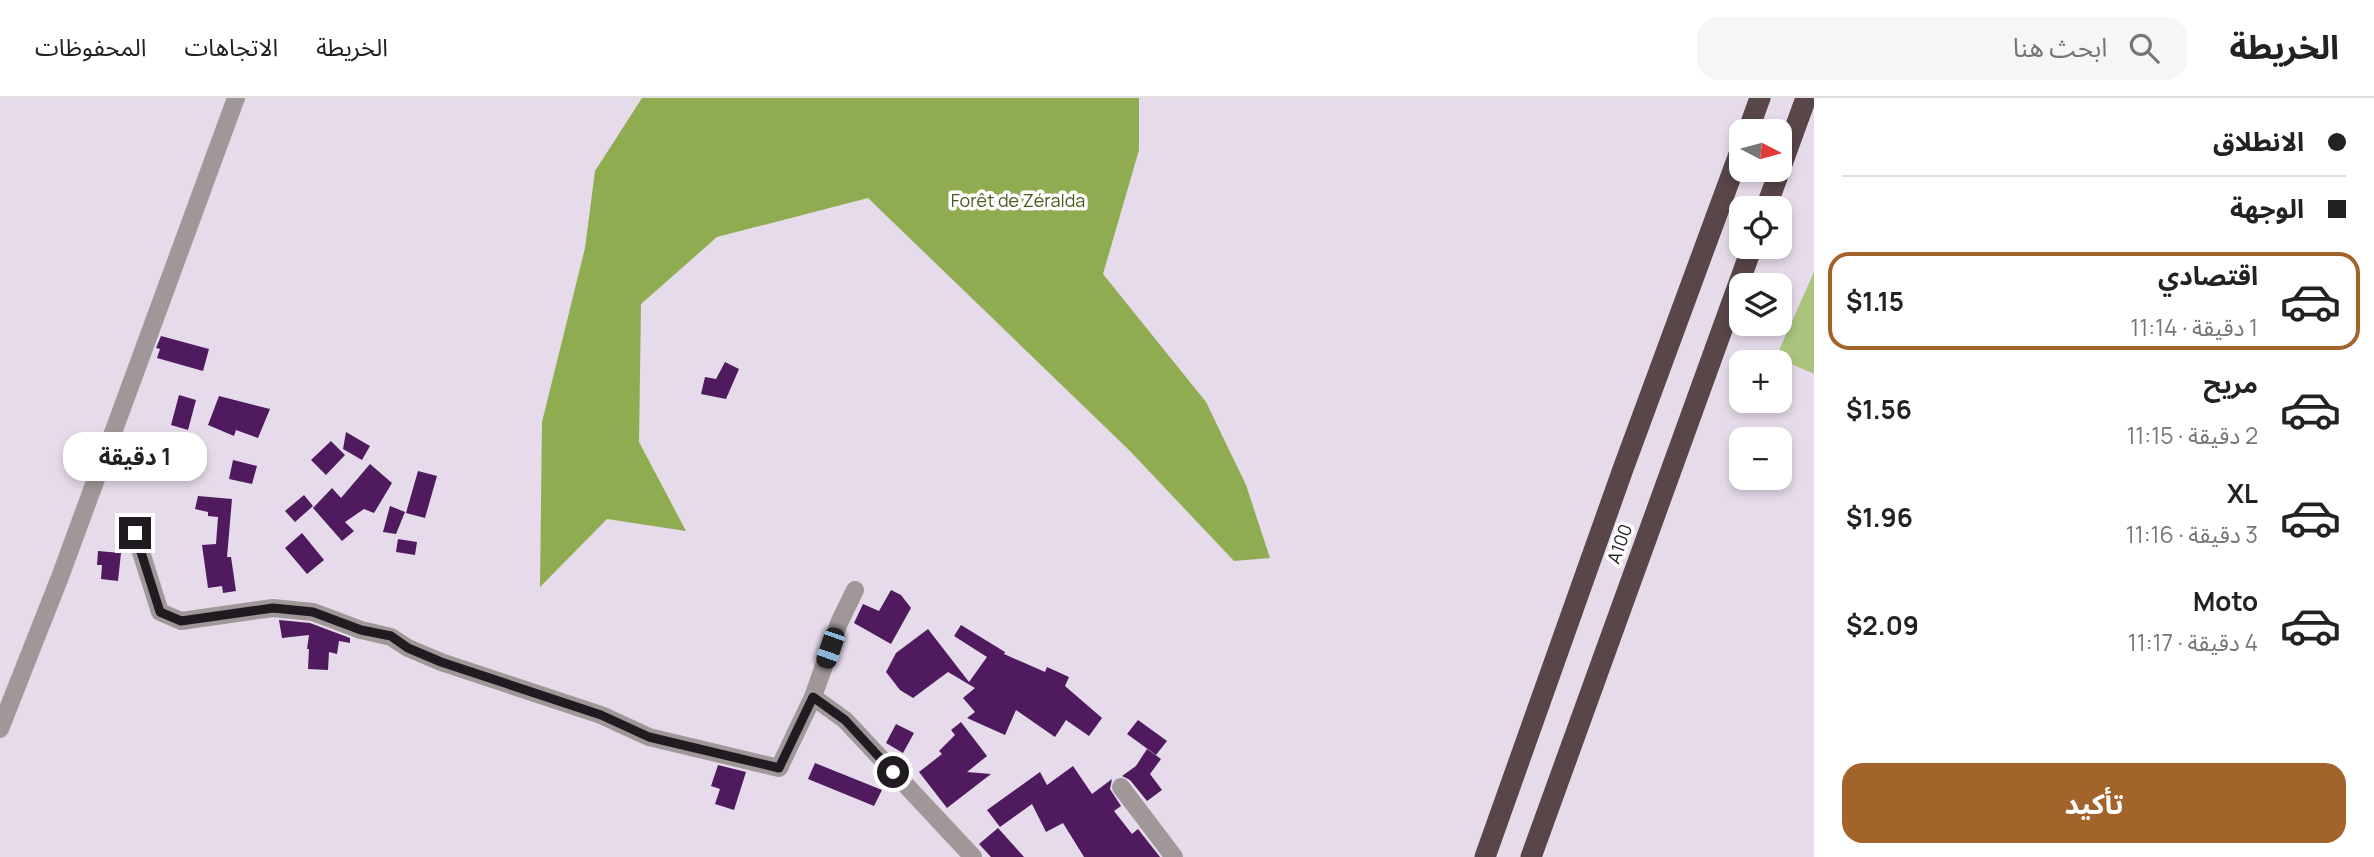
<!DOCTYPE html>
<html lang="ar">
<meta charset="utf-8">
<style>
:root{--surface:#fff;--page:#f6f6f6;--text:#222;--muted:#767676;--line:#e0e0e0;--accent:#a3642c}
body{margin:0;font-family:Manrope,"Noto Sans Arabic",sans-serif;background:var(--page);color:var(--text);direction:rtl;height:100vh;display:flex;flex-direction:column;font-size:26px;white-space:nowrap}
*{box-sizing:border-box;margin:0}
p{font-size:23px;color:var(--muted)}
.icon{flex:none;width:38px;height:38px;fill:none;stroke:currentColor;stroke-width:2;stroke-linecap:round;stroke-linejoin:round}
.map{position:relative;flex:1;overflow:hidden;direction:ltr}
.panel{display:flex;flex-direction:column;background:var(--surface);width:560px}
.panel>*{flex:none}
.top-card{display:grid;align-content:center;height:154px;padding:0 28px;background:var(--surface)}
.needle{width:46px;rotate:96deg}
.tools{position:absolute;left:1729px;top:21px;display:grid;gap:14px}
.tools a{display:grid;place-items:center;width:63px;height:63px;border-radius:14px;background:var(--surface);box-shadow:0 4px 10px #0003;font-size:35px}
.end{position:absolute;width:32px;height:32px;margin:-16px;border:9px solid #1f1b20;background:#fff;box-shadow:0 0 0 4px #fff}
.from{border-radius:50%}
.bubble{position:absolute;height:49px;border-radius:21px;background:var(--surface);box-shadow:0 4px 10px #0003;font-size:23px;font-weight:700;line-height:49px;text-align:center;direction:rtl}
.car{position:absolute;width:21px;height:42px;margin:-21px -10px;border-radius:9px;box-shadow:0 0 5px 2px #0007;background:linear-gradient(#222 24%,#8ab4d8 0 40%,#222 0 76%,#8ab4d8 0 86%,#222 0)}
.top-card b{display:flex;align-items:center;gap:24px;height:66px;font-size:26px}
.top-card b+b{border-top:2px solid var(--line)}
.top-card i{width:18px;height:18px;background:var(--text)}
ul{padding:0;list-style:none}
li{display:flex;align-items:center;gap:21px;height:98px;margin:0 14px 10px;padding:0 14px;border:4px solid transparent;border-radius:21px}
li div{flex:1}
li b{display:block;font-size:26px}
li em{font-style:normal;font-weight:700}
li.active{border-color:var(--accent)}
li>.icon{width:63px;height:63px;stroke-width:1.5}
.action{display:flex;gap:14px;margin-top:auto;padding:14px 28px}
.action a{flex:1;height:80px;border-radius:21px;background:var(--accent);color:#fff;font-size:28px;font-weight:700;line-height:80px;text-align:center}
header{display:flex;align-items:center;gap:42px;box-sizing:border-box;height:98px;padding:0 35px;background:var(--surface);border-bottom:2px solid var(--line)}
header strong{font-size:33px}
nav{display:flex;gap:38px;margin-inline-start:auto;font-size:24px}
.search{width:490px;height:63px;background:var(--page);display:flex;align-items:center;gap:18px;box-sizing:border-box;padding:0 24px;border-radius:21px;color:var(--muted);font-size:26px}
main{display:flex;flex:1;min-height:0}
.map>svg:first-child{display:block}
.green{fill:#abc47d}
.forest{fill:#8fac51}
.building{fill:#4f1a5e}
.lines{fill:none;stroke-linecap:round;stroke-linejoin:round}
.minor{stroke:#a09798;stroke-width:18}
.highway{stroke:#584649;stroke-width:21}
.route{stroke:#1f1b20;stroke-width:9}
.labels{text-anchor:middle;stroke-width:7;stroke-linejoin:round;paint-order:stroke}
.park-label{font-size:18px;fill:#495c1c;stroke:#fff}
.street-label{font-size:18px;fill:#1f1b20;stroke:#fff}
</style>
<header>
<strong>الخريطة</strong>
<div class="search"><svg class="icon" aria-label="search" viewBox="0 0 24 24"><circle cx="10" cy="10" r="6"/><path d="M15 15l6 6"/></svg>ابحث هنا</div>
<nav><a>الخريطة</a><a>الاتجاهات</a><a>المحفوظات</a></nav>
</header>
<main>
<section class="panel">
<div class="top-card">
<b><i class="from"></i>الانطلاق</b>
<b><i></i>الوجهة</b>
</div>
<ul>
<li class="active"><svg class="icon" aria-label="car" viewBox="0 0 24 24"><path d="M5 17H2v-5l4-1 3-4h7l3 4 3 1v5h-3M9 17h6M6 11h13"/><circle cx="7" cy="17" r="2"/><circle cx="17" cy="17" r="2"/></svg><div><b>اقتصادي</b><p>1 دقيقة · 11:14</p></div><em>$1.15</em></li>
<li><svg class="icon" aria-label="car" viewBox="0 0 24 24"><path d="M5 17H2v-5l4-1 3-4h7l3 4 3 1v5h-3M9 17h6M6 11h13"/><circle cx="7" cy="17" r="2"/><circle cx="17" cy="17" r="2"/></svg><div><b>مريح</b><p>2 دقيقة · 11:15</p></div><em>$1.56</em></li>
<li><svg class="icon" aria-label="car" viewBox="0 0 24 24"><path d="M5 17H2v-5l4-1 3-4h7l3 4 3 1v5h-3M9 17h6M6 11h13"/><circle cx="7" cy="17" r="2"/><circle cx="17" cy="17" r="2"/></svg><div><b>XL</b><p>3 دقيقة · 11:16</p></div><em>$1.96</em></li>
<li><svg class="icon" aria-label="car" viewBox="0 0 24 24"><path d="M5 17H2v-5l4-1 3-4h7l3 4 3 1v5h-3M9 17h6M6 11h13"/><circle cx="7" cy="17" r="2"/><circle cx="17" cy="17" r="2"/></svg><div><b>Moto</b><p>4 دقيقة · 11:17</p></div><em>$2.09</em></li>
</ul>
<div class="action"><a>تأكيد</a></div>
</section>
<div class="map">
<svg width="1814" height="759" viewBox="0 0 1814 759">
<rect width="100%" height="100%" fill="#e6dbea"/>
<path class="green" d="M1814,174V276L1776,259Z"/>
<path class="forest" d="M642,0H1139V52L1103,176L1206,304L1246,387L1270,460L1234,463L1129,352L868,100L717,139L641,206L639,344L686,433L607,421L540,489L542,324L585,150L595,73Z"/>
<path class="building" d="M161,238L209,251L203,273L157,260L160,251L156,250Z
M725,264L739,271L726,301L701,296L705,279L716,281Z
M179,297L196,302L188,332L171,327Z
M219,298L270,311L258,340L236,332L234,338L208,327Z
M346,334L370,348L362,362L343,351Z
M331,343L345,357L326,377L311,362Z
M233,362L257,368L252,386L229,381Z
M370,366L392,385L374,415L364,411L345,424L354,433L342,443L313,410L332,390L341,400Z
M418,373L437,378L425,420L406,415Z
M304,397L313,408L295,424L285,413Z
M198,398L232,401L227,459H231L236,493L223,495L222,488L208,490L202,447L216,446L218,419L208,418V414L195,411Z
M390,408L405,414L396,436L383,434Z
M302,435L324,462L307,476L285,450Z
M398,441L417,444L415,457L396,454Z
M98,453L121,455L118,483L101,481L102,467H97Z
M891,492L901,497L911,510L891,546L854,525L863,506L879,513Z
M279,522L310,525L350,540V545L339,543L337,556L329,554L328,572L308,571L309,551H307L309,537L282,540Z
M961,527L1005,554L1004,556L1045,574L1047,569L1069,579L1065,588L1102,620L1089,638L1066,622L1055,639L1016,612L1005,637L967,620L975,614L963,600L975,590L948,574L913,600L900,592L886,574L896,555L928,531L969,584L987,559L954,538Z
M1138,622L1167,643L1156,657L1127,636Z
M961,624L987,658L967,674L991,676L947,710L919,674L942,656L939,653L955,637L951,632Z
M896,626L914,635L903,655L886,645Z
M1147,651L1161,661L1150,676L1162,692L1147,703L1130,682L1122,678L1136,668Z
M815,665L882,692L874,708L808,681Z
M718,667L746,674L734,712L715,706L720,691L711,688Z
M1073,668L1092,696L1112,681L1110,691L1121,708L1114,713L1132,736L1138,731L1160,759H1084L1063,725L1046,734L1032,706L1000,729L987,712L1040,674L1047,687Z
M998,730L1024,759H991L979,746Z"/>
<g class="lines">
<path class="minor" d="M135,435L160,514L181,523L273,510L313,514L361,532L391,539L408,550L441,564L601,617L649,639L779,670L813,599L839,525L855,492
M813,599L845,622L973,759
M0,631L60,479L236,0
M1121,689L1174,759"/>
<path class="highway" d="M1748,33L1760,0
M1766,110L1806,0
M1485,759L1623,371L1741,51
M1531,759L1752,149"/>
</g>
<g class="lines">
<path class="route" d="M135,435L160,514L181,523L273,510L313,514L361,532L391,538L408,550L441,564L601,617L649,639L779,670L813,599L845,622L893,674"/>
</g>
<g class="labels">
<g class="park-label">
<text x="1018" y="109">Forêt de Zéralda</text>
</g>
<g class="street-label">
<text transform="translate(1620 446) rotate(-70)" y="6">A100</text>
</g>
</g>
</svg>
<div class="tools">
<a><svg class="needle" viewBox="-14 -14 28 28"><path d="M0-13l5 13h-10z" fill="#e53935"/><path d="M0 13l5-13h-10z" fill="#767676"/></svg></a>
<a><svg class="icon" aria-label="locate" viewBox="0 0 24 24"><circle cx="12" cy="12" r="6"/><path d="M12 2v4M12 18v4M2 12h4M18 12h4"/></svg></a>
<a><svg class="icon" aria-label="layers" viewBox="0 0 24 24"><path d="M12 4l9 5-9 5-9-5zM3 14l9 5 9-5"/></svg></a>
<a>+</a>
<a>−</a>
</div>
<i class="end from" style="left:893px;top:674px"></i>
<i class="end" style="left:135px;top:435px"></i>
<div class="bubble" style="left:63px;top:334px;width:144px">1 دقيقة</div>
<i class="car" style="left:830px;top:550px;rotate:199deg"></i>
</div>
</main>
